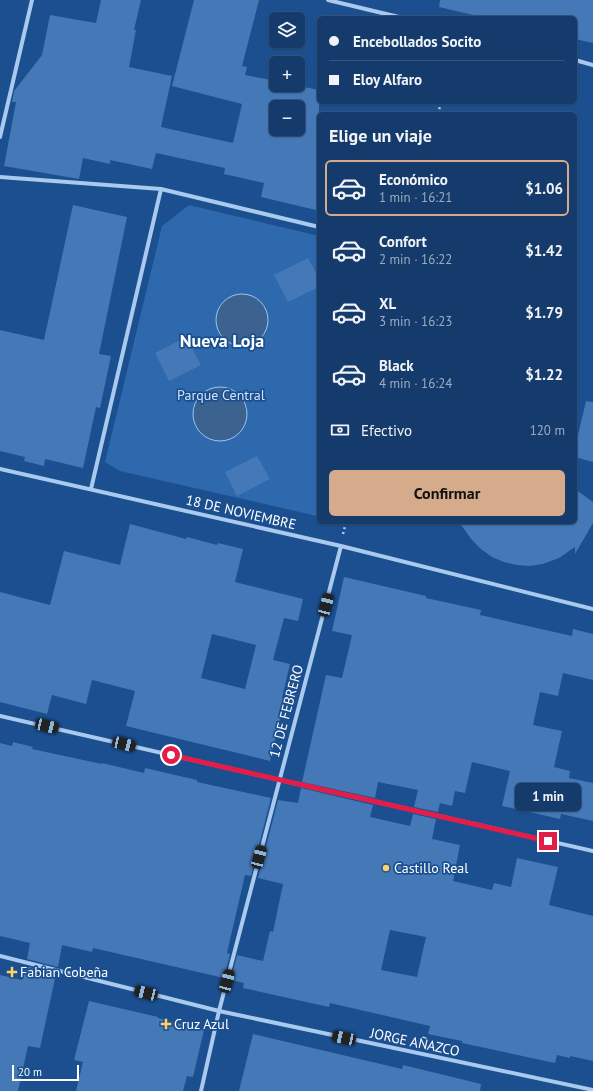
<!DOCTYPE html>
<html lang="es">
<meta charset="utf-8">
<style>
:root{--surface:#143b6b;--page:#214673;--text:#f1f3f6;--muted:#9dadc1;--line:#33557e;--accent:#d6ab8b}
body{margin:0;font-family:"PT Sans",sans-serif;background:var(--page);color:var(--text);height:100vh;display:flex;flex-direction:column;font-size:15px;white-space:nowrap}
*{box-sizing:border-box;margin:0}
p{font-size:13px;color:var(--muted)}
.icon{flex:none;width:22px;height:22px;fill:none;stroke:currentColor;stroke-width:2;stroke-linecap:round;stroke-linejoin:round}
.map{position:relative;flex:1;overflow:hidden}
.drawer{position:absolute;left:317px;top:112px;width:260px;height:412px;display:flex;flex-direction:column;background:var(--surface);border-radius:6px;box-shadow:0 1px 3px #0004,0 0 0 1px var(--line)}
.drawer>*{flex:none}
.guide{position:absolute;left:317px;top:16px;width:260px;height:88px;border-radius:6px;box-shadow:0 1px 3px #0004,0 0 0 1px var(--line);display:grid;align-content:center;height:88px;padding:0 12px;background:var(--surface)}
.controls{position:absolute;left:269px;top:12px;display:grid;gap:8px}
.controls a{display:grid;place-items:center;width:36px;height:36px;border-radius:6px;background:var(--surface);box-shadow:0 1px 3px #0004,0 0 0 1px var(--line);font-size:20px}
.scale{position:absolute;left:12px;bottom:10px;width:67px;box-sizing:border-box;padding-left:4px;border:2px solid #fff;border-top:0;font-size:11px;line-height:14px;white-space:nowrap;color:#fff;-webkit-text-stroke:3px #1b4f8f;paint-order:stroke}
.end{position:absolute;width:18px;height:18px;margin:-9px;border:5px solid #e11d48;background:#fff;box-shadow:0 0 0 2px #fff}
.from{border-radius:50%}
.bubble{position:absolute;height:28px;border-radius:6px;background:var(--surface);box-shadow:0 1px 3px #0004,0 0 0 1px var(--line);font-size:13px;font-weight:700;line-height:28px;text-align:center}
.car{position:absolute;width:12px;height:24px;margin:-12px -6px;border-radius:5px;box-shadow:0 0 3px 1px #0007;background:linear-gradient(#222 24%,#8ab4d8 0 40%,#222 0 76%,#8ab4d8 0 86%,#222 0)}
.guide b{display:flex;align-items:center;gap:14px;height:38px;font-size:15px}
.guide b+b{border-top:1px solid var(--line)}
.guide i{width:10px;height:10px;background:var(--text)}
ul{padding:0;list-style:none}
li{display:flex;align-items:center;gap:12px;height:56px;margin:0 8px 6px;padding:0 4px;border:2px solid transparent;border-radius:6px}
li div{flex:1}
li b{display:block;font-size:15px}
li em{font-style:normal;font-weight:700}
li.active{border-color:var(--accent)}
li>.icon{width:36px;height:36px;stroke-width:1.5}
h2{padding:0 12px;font-size:18px;line-height:48px}
.pay{display:flex;align-items:center;gap:10px;height:44px;padding:0 12px;font-size:15px}
.pay p{margin-inline-start:auto}
.cta{display:flex;gap:8px;margin-top:auto;padding:8px 12px}
.cta a{flex:1;height:46px;border-radius:6px;background:var(--accent);color:#111;font-size:16px;font-weight:700;line-height:46px;text-align:center}
.map>svg:first-child{display:block}
.green{fill:#2e69ad}
.water{fill:#3c6290;stroke:#9cc4f0}
.building{fill:#4478b7;fill-rule:evenodd}
.lines{fill:none;stroke-linecap:round;stroke-linejoin:round}
.path{stroke:#a9c9ee;stroke-width:2.5;stroke-dasharray:2 3;stroke-linecap:butt}
.street{stroke:#a9c9ee;stroke-width:4}
.route{stroke:#e11d48;stroke-width:5}
.poi-dot{fill:#ffd166;stroke:#1b4f8f;stroke-width:1.5}
.labels{text-anchor:middle;stroke-width:3.5;stroke-linejoin:round;paint-order:stroke}
.park-label{font-size:14px;fill:#cfe3fa;stroke:#1b4f8f}
.street-label{font-size:14px;fill:#fff;stroke:#1b4f8f}
.poi-label{font-size:14px;fill:#fff;stroke:#1b4f8f;text-anchor:start}
.district-label{font-size:18px;font-weight:bold;fill:#fff;stroke:#1b4f8f}
</style>
<div class="map">
<svg width="593" height="1091" viewBox="0 0 593 1091">
<rect width="100%" height="100%" fill="#1b4f8f"/>
<path class="green" d="M189,205L319,236V501L317,516L120,471L105,462L162,226Z"/>
<path class="water" d="M216 320a26 26 0 1 1 52 0a26 26 0 1 1-52 0Z
M193 414a27 27 0 1 1 54 0a27 27 0 1 1-54 0Z"/>
<path class="building" d="M101,0H141L134,30H136L129,67L172,76L161,127L233,143L242,104L172,86L194,0H259L242,66L247,67L245,75L276,81V85H294L319,90V197L316,210L261,197L264,183L224,174L225,168L156,153L152,169L110,160V164L83,158L79,179L4,166L16,102H12L14,91L42,55L50,15L96,23ZM276,107H298V129H276Z
M440,0H593V43L575,39V18H486L439,7Z
M73,205L127,217L99,354L111,356L100,408L96,407L83,468L45,459L44,466L24,461L25,457L0,451V330L44,340Z
M308,258L319,278V287L288,302L274,275Z
M186,337L201,365L169,381L155,353Z
M586,401L593,402V462L575,457V448Z
M257,456L270,479L237,496L225,472Z
M575,489L593,502V523L575,554V547L559,558L543,564L530,566L517,565L504,562L492,557L481,549L472,540L459,522H575Z
M130,524L186,539L187,537L217,545L218,543L243,549L235,582L303,599L298,621L284,618L273,660L290,664L282,698L285,699L270,761L126,726L135,691L92,680L86,704L52,695L47,714L0,702V592L50,605L64,551L120,565ZM212,634L256,645L245,689L201,678Z
M344,577L426,596V598L481,610L480,615L572,636L573,629L593,634V680L563,673L558,696L540,692L533,725L562,731L554,767L570,771L569,778L593,783V821L561,814L560,819L502,806L510,771L472,762L465,793L455,791L452,806L440,803L438,812L414,807L418,790L378,782L375,798L302,782L326,675L342,678L352,635L332,631Z
M13,742L33,747L32,749L102,764V763L144,773L145,768L197,780V782L271,798L251,876L245,875L227,953L230,954L224,978L93,948L92,952L62,945L58,967L27,959L30,943L0,936V743L12,746Z
M301,788L373,805L370,817L410,826L413,814L436,819L432,839L460,845L453,881L492,890L494,883L511,887L517,858L558,867L549,905L593,916V1061L570,1056V1058L557,1055L555,1063L462,1043V1041L428,1034L430,1026L330,1003L329,1007L243,988L244,983L231,980L237,955L263,961L270,931L273,932L283,884L258,878L278,800L298,803ZM390,930L426,937L417,977L381,970Z
M25,966L56,974L40,1048L28,1046L18,1091H0V975L22,980Z
M89,1001L158,1017V1018L204,1030L193,1077L187,1076L183,1091H76L83,1062L74,1060Z
M253,1034L402,1069L403,1065L481,1084L480,1091H239Z"/>
<g class="lines">
<path class="path" d="M438,114L441,102
M343,534L346,522"/>
<path class="street" d="M328,0L403,18
M575,60L593,65
M0,137L32,0
M0,177L161,189L319,227
M0,469L341,546L593,609
M91,489L161,189
M0,716L280,780L593,851
M0,956L219,1011L593,1090
M201,1091L219,1011L341,546"/>
</g>
<g class="lines">
<path class="route" d="M171,755L548,841"/>
</g>
<g class="poi-dot">
<circle cx="386" cy="868" r="4"/>
<path d="M10 966h4v4h4v4h-4v4h-4v-4h-4v-4h4z"/>
<path d="M164 1018h4v4h4v4h-4v4h-4v-4h-4v-4h4z"/>
</g>
<g class="labels">
<g class="park-label">
<text x="221" y="400">Parque Central</text>
</g>
<g class="street-label">
<text transform="translate(241 512) rotate(13)" y="5">18 DE NOVIEMBRE</text>
<text transform="translate(286 711) rotate(-75)" y="5">12 DE FEBRERO</text>
<text transform="translate(415 1042) rotate(12)" y="5">JORGE AÑAZCO</text>
</g>
<g class="poi-label">
<text x="394" y="873">Castillo Real</text>
<text x="20" y="977">Fabian Cobeña</text>
<text x="174" y="1029">Cruz Azul</text>
</g>
<g class="district-label">
<text x="222" y="347">Nueva Loja</text>
</g>
</g>
</svg>
<div class="controls">
<a><svg class="icon" aria-label="layers" viewBox="0 0 24 24"><path d="M12 4l9 5-9 5-9-5zM3 14l9 5 9-5"/></svg></a>
<a>+</a>
<a>−</a>
</div>
<div class="scale">20 m</div>
<i class="end from" style="left:171px;top:755px"></i>
<i class="end" style="left:548px;top:841px"></i>
<div class="bubble" style="left:515px;top:783px;width:66px">1 min</div>
<i class="car" style="left:326px;top:605px;rotate:15deg"></i>
<i class="car" style="left:47px;top:726px;rotate:103deg"></i>
<i class="car" style="left:124px;top:744px;rotate:103deg"></i>
<i class="car" style="left:259px;top:857px;rotate:15deg"></i>
<i class="car" style="left:227px;top:981px;rotate:15deg"></i>
<i class="car" style="left:146px;top:993px;rotate:284deg"></i>
<i class="car" style="left:344px;top:1038px;rotate:282deg"></i>
<div class="guide">
<b><i class="from"></i>Encebollados Socito</b>
<b><i></i>Eloy Alfaro</b>
</div>
<section class="drawer">
<h2>Elige un viaje</h2>
<ul>
<li class="active"><svg class="icon" aria-label="car" viewBox="0 0 24 24"><path d="M5 17H2v-5l4-1 3-4h7l3 4 3 1v5h-3M9 17h6M6 11h13"/><circle cx="7" cy="17" r="2"/><circle cx="17" cy="17" r="2"/></svg><div><b>Económico</b><p>1 min · 16:21</p></div><em>$1.06</em></li>
<li><svg class="icon" aria-label="car" viewBox="0 0 24 24"><path d="M5 17H2v-5l4-1 3-4h7l3 4 3 1v5h-3M9 17h6M6 11h13"/><circle cx="7" cy="17" r="2"/><circle cx="17" cy="17" r="2"/></svg><div><b>Confort</b><p>2 min · 16:22</p></div><em>$1.42</em></li>
<li><svg class="icon" aria-label="car" viewBox="0 0 24 24"><path d="M5 17H2v-5l4-1 3-4h7l3 4 3 1v5h-3M9 17h6M6 11h13"/><circle cx="7" cy="17" r="2"/><circle cx="17" cy="17" r="2"/></svg><div><b>XL</b><p>3 min · 16:23</p></div><em>$1.79</em></li>
<li><svg class="icon" aria-label="car" viewBox="0 0 24 24"><path d="M5 17H2v-5l4-1 3-4h7l3 4 3 1v5h-3M9 17h6M6 11h13"/><circle cx="7" cy="17" r="2"/><circle cx="17" cy="17" r="2"/></svg><div><b>Black</b><p>4 min · 16:24</p></div><em>$1.22</em></li>
</ul>
<div class="pay"><svg class="icon" aria-label="cash" viewBox="0 0 24 24"><path d="M3 7h18v10H3z"/><circle cx="12" cy="12" r="2"/></svg>Efectivo<p>120 m</p></div>
<div class="cta"><a>Confirmar</a></div>
</section>
</div>
